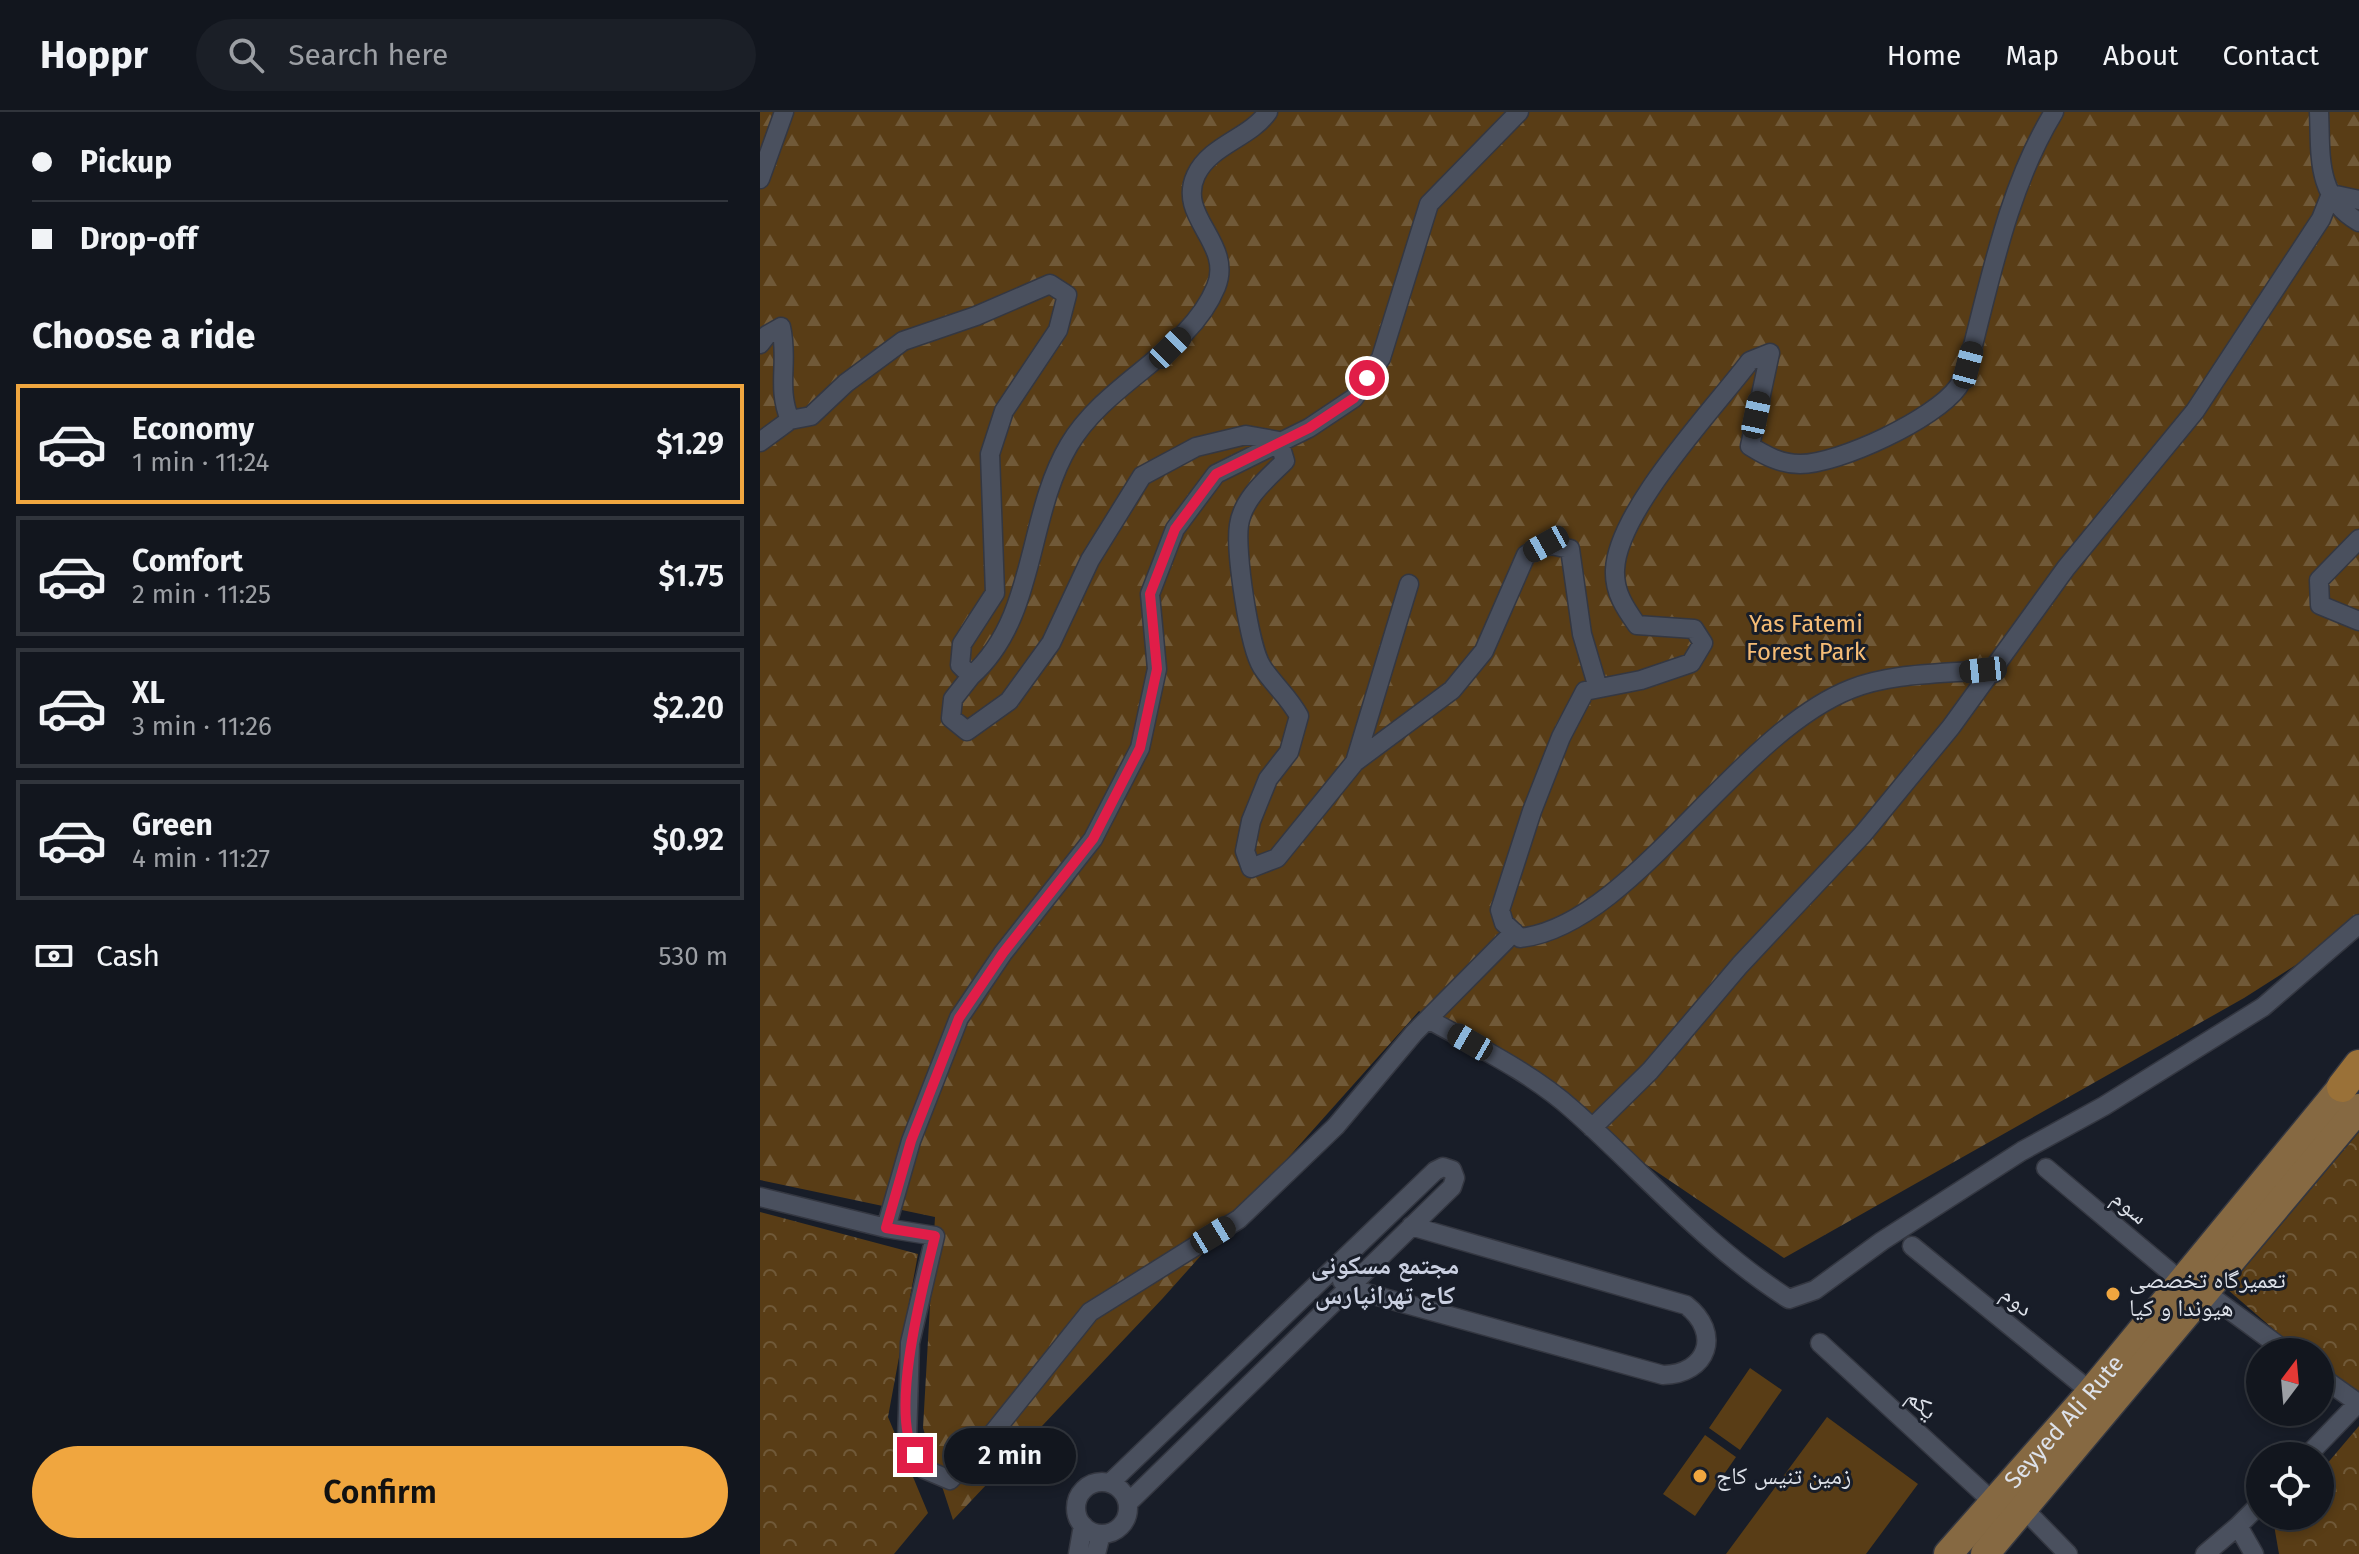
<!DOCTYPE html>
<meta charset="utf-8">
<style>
:root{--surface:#12161e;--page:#1b1f27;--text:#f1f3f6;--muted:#9c9fa4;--line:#31353c;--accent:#f0a63f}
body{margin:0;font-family:"Fira Sans","Noto Naskh Arabic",sans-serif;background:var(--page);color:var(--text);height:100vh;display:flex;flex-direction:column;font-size:30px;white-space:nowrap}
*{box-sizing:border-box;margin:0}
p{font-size:26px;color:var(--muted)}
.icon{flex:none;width:44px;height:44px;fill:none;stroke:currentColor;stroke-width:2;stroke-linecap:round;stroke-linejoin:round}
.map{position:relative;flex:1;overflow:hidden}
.panel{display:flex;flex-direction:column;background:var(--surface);width:760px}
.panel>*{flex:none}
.hud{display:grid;align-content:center;height:176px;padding:0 32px;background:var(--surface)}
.needle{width:52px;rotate:16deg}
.buttons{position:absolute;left:1486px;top:1226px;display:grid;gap:16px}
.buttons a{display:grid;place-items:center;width:88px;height:88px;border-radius:50%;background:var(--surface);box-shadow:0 4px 12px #0003,0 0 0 2px var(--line);font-size:40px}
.end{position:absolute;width:36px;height:36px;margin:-18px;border:10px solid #e11d48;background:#fff;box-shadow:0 0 0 4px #fff}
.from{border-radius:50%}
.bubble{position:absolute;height:56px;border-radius:28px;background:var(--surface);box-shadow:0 4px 12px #0003,0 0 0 2px var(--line);font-size:26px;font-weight:600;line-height:56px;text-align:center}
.car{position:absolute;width:24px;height:48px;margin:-24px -12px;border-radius:10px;box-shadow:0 0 6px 2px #0007;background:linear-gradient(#222 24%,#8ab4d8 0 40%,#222 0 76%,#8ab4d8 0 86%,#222 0)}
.hud b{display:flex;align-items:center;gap:28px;height:76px;font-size:30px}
.hud b+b{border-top:2px solid var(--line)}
.hud i{width:20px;height:20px;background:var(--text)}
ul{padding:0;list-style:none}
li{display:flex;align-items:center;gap:24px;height:120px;margin:0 16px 12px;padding:0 16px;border:4px solid var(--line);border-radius:0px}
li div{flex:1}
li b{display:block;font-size:30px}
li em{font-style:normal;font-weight:600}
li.current{border-color:var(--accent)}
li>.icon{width:72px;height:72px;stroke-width:1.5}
h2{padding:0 32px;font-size:36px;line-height:96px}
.pay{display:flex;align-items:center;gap:20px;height:88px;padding:0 32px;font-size:30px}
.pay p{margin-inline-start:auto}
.button{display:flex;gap:16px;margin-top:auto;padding:16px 32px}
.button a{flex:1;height:92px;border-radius:48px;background:var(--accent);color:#111;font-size:32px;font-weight:600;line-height:92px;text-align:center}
header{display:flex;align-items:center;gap:48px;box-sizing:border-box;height:112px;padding:0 40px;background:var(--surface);border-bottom:2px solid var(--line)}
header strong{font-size:38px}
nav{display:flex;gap:44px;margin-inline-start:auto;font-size:28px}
.search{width:560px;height:72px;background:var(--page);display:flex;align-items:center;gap:20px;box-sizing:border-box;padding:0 28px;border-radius:44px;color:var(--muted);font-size:30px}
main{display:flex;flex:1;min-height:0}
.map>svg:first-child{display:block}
.forest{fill:url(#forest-firs)}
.park{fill:url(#park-crowns)}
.pitch{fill:#593d16}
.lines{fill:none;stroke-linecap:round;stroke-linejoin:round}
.minor-casing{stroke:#343741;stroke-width:21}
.primary-casing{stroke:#343741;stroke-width:31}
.trunk-casing{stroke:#343741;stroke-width:33}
.minor{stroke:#4a505e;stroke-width:18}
.primary{stroke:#866942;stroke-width:28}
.trunk{stroke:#9a7138;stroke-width:30}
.route{stroke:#e11d48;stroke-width:10}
.poi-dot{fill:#f0a63f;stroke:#181d28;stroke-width:3}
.labels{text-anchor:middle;stroke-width:6;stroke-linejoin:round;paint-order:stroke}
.park-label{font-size:24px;fill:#f5bc76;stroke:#181d28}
.street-label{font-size:24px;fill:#dde1e9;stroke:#181d28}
.poi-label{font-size:24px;fill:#dde1e9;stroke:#181d28;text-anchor:start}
.neighbourhood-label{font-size:26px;font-weight:bold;fill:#cad0e1;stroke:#181d28}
</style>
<header>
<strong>Hoppr</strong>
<div class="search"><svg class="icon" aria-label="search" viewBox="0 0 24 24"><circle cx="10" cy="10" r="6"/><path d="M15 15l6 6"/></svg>Search here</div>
<nav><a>Home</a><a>Map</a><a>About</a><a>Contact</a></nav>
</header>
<main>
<section class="panel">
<div class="hud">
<b><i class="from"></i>Pickup</b>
<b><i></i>Drop-off</b>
</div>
<h2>Choose a ride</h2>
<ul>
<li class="current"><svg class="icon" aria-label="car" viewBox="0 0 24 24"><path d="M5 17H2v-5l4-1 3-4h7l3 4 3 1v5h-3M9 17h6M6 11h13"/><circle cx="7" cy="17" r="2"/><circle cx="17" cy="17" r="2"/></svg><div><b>Economy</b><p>1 min · 11:24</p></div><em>$1.29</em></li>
<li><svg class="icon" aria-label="car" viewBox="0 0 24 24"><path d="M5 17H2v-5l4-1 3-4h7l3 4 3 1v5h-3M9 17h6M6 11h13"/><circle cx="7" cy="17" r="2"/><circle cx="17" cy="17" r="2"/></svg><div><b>Comfort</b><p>2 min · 11:25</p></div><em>$1.75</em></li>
<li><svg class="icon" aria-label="car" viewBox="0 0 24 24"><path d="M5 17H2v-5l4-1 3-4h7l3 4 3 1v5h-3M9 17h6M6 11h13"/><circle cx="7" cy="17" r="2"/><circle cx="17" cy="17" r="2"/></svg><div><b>XL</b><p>3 min · 11:26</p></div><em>$2.20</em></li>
<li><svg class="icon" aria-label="car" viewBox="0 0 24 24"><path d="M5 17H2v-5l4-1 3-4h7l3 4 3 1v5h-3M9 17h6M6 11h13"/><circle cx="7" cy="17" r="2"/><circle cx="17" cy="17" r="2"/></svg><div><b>Green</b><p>4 min · 11:27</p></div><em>$0.92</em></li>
</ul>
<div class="pay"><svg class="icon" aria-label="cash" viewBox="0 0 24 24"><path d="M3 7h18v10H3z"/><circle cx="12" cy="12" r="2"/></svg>Cash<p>530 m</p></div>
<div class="button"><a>Confirm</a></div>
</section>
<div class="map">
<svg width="1599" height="1442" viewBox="0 0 1599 1442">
<defs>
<pattern id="forest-firs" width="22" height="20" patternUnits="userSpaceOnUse" patternTransform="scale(2)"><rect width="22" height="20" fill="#593d16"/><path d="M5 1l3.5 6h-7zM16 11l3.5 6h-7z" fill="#705938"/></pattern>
<pattern id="park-crowns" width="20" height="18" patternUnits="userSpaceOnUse" patternTransform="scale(2)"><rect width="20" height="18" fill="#593d16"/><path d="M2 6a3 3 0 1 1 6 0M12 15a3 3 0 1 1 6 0" fill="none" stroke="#705938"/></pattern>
</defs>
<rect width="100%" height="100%" fill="#181d28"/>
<path class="forest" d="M0,0H1599V813L1484,886L1024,1146L659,899L403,1186L193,1408L163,1316L175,1105L0,1068Z"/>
<path class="park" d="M1599,1020V1290L1560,1257V1240H1540L1467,1177Z
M0,1100L158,1142L128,1305L168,1401L134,1442H0Z
M1599,1314V1442H1519L1514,1413L1522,1404H1560V1360Z"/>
<path class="pitch" d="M990,1256L1022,1278L980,1338L949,1316Z
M1067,1305L1158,1372L1106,1442H966Z
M945,1323L976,1345L935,1404L903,1382Z"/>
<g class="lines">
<g class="minor-casing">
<path id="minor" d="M1559,0C1561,42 1555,85 1599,110
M0,67L24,0
M1571,82L1599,88
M0,232L7,223L21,215C29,249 16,275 30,308L51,304L86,271L143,229L216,204L290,172L307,183L298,218L244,299L230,342L235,481L202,532L200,553L211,564C277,506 266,405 309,333C347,269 429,241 456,175C474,131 416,105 436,63C450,33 490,26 508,0
M519,329L525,349C507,367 483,386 479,413C475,438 489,535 502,555C513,572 529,585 539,604L529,640L508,667L491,709L485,739L491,756L517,746L595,650L692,578L724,539L766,443L786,432L810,437L822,522L838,576
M0,330L30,308
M1599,427L1559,468L1560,493L1599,509
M1234,561L1223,558C1181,562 1131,561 1091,577C974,623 872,814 760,826L744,811L740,798L772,699L801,625L825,579L881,568L931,551L943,531L934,517L877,513C865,496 854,480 855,458C857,399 953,298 990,249L1010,241L990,334C1006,344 1021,352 1040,352C1079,352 1175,307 1198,275C1202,269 1205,260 1208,253C1230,169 1248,75 1294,0
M211,564L193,587L191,606L207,619L249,589L291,531L330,448L382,364L436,335L486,323L519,329
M595,650L649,472
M754,820L654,921L576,1014L479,1107L330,1200L221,1336L190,1368L164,1357L147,1328L150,1231L175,1124L126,1116L151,1029L199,906L243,841L333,727L380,636L397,557L390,482L415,417L456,362L549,316L594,286L621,246L669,92L759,0
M668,907C716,934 772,961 813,998C884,1061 948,1136 1029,1187L1055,1178L1122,1129L1262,1039L1344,994L1503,895L1599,812
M832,1016L890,959L980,853L1103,722L1191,615L1306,456L1435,299L1561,107L1571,82
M1286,1056L1422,1170
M0,1085L126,1116
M1152,1134L1331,1280
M582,1169L588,1176L903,1263C948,1262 962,1221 926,1193L651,1114
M1445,1180L1527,1240
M1060,1231L1232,1389
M1547,1344L1598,1291L1560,1264
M316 1396a26 26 0 1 1 52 0a26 26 0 1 1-52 0Z
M350,1371L675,1059L683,1055L692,1058L695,1066L692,1075L368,1391
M1264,1397L1308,1442
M318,1442L323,1413
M336,1442L341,1422
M1445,1442L1478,1414
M1494,1442L1478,1414L1500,1392"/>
</g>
<g class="primary-casing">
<g id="primary">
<path id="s1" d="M1188,1442L1331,1280L1582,975"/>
<path d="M1225,1442L1599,996"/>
</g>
</g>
<g class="trunk-casing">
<path id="trunk" d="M1582,975L1599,953"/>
</g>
<use href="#minor" class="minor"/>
<use href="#primary" class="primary"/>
<use href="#trunk" class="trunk"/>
</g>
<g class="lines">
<path class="route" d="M155,1343C129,1299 163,1174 175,1124L126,1116L151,1029L199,906L243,841L333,727L380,636L397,557L390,482L415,417L456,362L549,316L594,286L607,266"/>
</g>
<g class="poi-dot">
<circle cx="1353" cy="1182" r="8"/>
<circle cx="940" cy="1364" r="8"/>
</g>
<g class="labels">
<g class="park-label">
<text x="1046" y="520">Yas Fatemi<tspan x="1046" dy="28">Forest Park</tspan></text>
</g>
<g class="street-label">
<text transform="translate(1370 1095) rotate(40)" y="8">سوم</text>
<text transform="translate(1257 1189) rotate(39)" y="8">دوم</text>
<text transform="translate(1162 1292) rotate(43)" y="8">یکم</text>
<text dy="8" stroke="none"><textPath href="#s1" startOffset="176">Seyyed Ali Rute</textPath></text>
</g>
<g class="poi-label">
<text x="1369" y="1176">تعمیرگاه تخصصی<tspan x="1369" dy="28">هیوندا و کیا</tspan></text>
<text x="956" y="1372">زمین تنیس کاج</text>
</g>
<g class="neighbourhood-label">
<text x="625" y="1162">مجتمع مسکونی<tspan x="625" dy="30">کاج تهرانپارس</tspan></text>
</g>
</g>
</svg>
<div class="buttons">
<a><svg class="needle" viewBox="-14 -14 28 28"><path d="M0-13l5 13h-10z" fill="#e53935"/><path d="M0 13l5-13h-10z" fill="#9c9fa4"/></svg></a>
<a><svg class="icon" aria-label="locate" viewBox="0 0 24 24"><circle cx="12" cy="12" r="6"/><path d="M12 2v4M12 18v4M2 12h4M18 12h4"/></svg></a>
</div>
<i class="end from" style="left:607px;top:266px"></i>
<i class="end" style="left:155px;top:1343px"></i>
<div class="bubble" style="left:184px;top:1316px;width:132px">2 min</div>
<i class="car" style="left:410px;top:236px;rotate:45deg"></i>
<i class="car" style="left:1208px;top:253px;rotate:15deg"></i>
<i class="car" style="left:996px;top:303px;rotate:12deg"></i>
<i class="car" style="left:786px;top:432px;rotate:241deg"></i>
<i class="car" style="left:1223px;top:558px;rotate:264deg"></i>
<i class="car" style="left:710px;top:930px;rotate:300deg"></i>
<i class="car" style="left:453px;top:1123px;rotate:59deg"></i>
</div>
</main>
